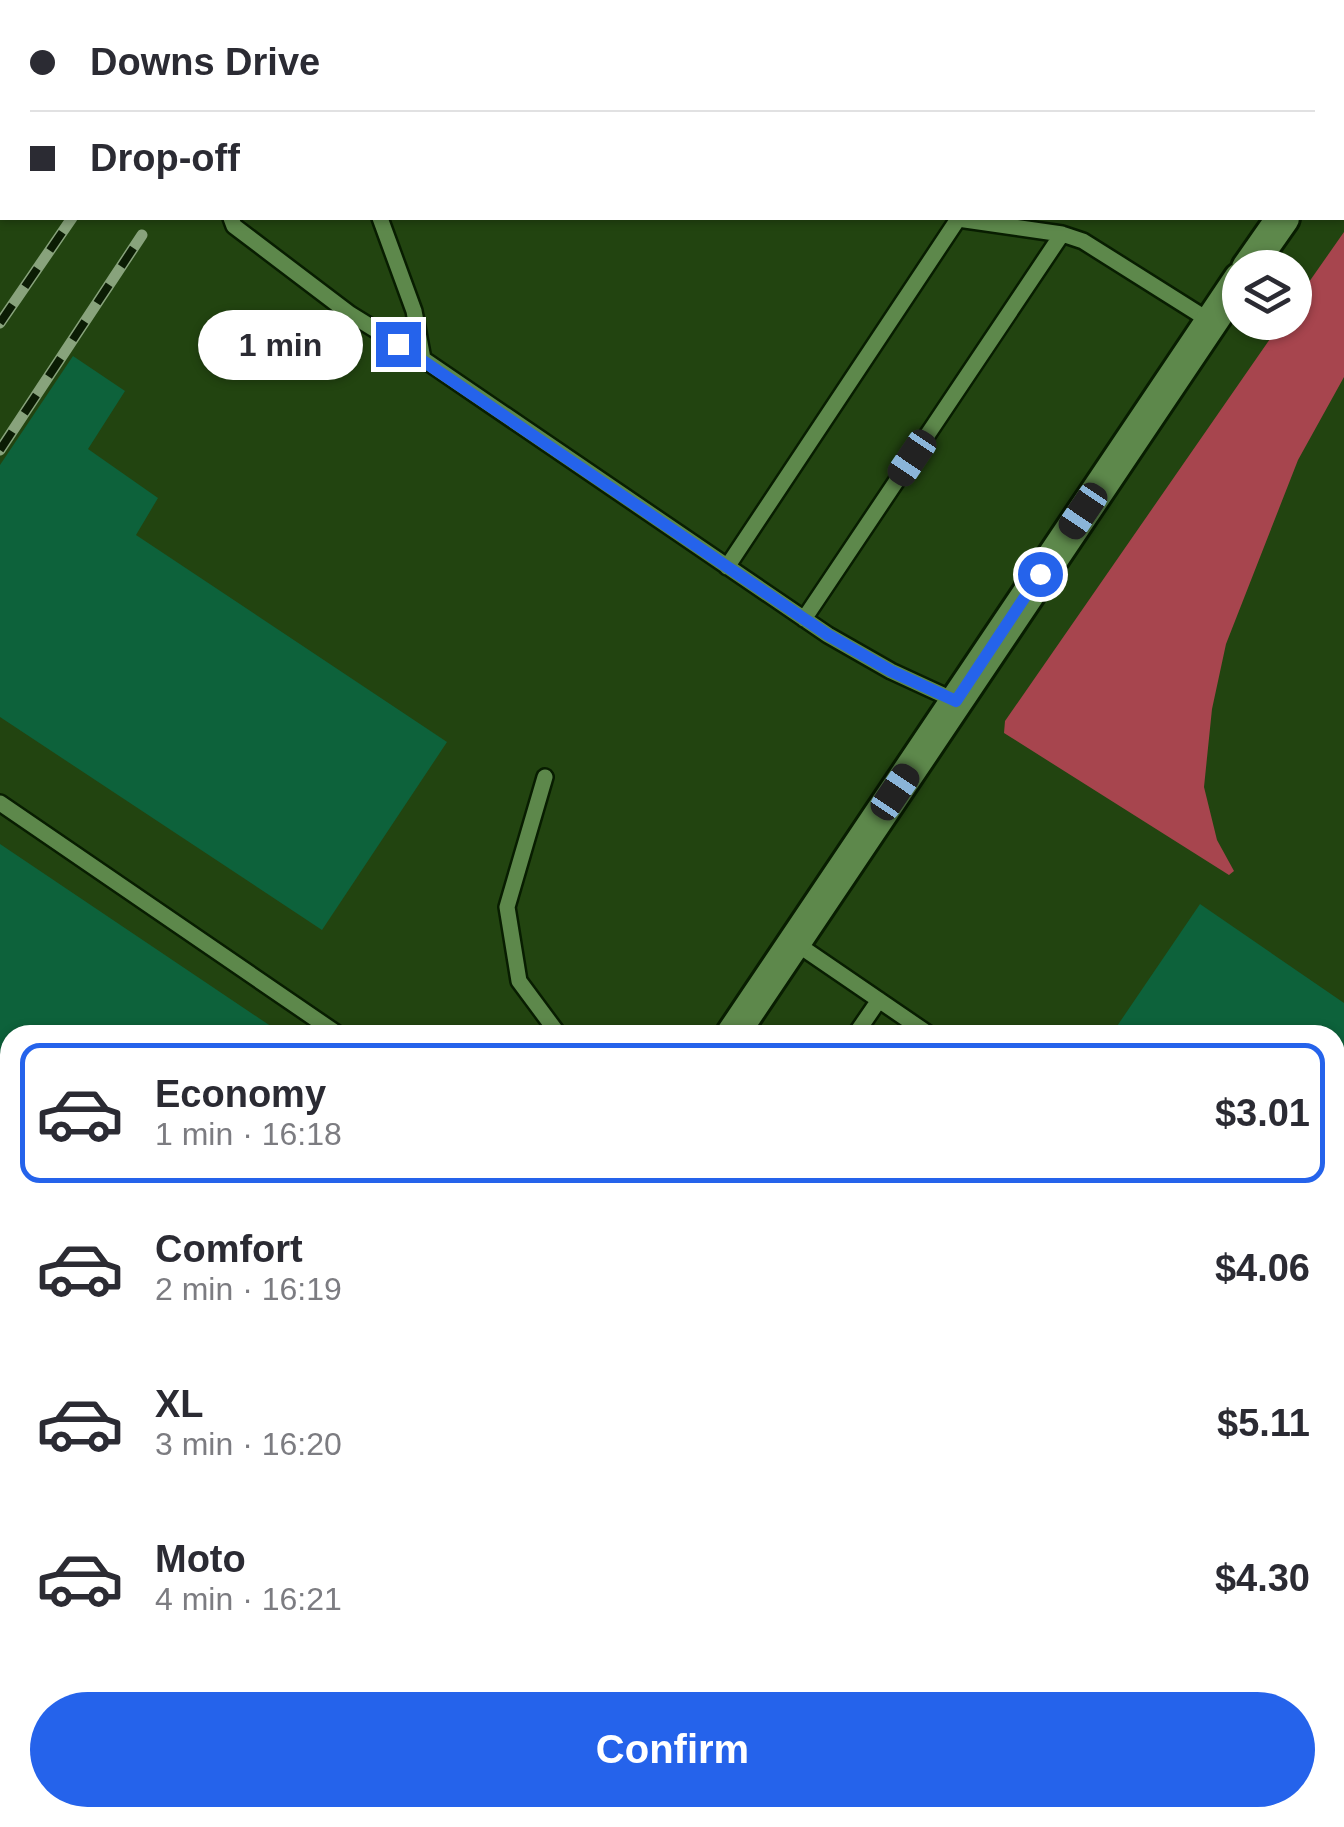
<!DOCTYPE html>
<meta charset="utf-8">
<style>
:root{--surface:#fff;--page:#f7f7f7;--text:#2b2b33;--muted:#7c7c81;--line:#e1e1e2;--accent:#2563eb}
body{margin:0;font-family:Helvetica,sans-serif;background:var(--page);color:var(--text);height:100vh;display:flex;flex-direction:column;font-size:38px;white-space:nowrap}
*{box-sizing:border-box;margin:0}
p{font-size:32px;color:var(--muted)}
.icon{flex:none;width:55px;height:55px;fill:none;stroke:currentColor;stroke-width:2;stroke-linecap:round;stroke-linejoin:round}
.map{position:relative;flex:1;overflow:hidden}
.details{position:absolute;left:0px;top:1025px;width:1345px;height:802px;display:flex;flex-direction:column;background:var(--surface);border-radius:30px 30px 0 0;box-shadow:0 2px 8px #0004}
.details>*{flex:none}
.guide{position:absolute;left:0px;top:0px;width:1345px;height:220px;box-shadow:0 2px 8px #0004;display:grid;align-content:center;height:220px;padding:0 30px;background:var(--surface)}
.controls{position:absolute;left:1222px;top:250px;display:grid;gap:20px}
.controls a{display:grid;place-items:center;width:90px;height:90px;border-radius:50%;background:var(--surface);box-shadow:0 2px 8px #0004;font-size:50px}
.end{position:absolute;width:45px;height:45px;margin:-22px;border:12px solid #2563eb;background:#fff;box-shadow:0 0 0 5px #fff}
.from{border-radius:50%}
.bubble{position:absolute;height:70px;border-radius:35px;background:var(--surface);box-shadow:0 2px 8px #0004;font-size:32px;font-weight:800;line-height:70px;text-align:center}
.car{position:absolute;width:30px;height:60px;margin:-30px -15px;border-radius:12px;box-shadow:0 0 8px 2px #0007;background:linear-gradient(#222 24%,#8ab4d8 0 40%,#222 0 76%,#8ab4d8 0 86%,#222 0)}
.guide b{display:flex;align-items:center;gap:35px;height:95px;font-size:38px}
.guide b+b{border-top:2px solid var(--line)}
.guide i{width:25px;height:25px;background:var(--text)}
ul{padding:18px 0 0;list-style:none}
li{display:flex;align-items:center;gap:30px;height:140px;margin:0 20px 15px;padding:0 10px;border:5px solid transparent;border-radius:20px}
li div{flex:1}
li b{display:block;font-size:38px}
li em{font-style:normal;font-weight:800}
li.on{border-color:var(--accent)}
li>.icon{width:90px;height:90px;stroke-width:1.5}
.action{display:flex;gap:20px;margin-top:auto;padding:20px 30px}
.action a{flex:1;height:115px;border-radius:60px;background:var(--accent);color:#fff;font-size:40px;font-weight:800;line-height:115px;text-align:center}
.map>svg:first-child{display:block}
.built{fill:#224410;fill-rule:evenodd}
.forest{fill:#a7454e}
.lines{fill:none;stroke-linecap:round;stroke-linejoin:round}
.stream{stroke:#081c1d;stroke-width:10}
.building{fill:#0d623b}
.service-casing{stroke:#081d01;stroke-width:20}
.minor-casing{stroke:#081d01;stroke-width:38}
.tertiary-casing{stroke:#081d01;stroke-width:45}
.service{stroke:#5d884b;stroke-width:15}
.minor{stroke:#5d884b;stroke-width:32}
.tertiary{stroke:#5d884b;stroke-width:40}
.rail-casing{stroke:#88a37c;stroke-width:11}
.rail{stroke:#0b1c04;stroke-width:8;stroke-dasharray:22;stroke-linecap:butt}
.route{stroke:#2563eb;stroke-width:12}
</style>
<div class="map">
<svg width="1344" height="1827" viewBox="0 0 1344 1827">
<rect width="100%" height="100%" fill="#1a380a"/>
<path class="built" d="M0,0L1244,2H2V218H1342L1344,90V1827H0ZM1240,268H1295V322H1240ZM10,1035H1335V1818H10Z"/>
<path class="forest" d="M1344,232V377L1298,460L1226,644L1212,709L1204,787L1217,840L1234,871L1229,875L1004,733L1005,721L1281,323L1295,322V302Z"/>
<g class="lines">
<path class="stream" d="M1148,0L1151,2"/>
</g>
<path class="building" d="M73,356L125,391L88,449L158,498L136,535L447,742L322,930L0,717V465Z
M0,844L284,1035H10V1589L0,1583Z
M1200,904L1344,1003V1252L1335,1266V1035H1111Z
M535,1818H1052L1066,1827H529Z"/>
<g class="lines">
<g class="service-casing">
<path id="service" d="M31,2L32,0
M0,49L2,45
M231,218L234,226L350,314L423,359L828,635L891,671L956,701
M380,218L414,311L423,359
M727,567L958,219L1062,234L1083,241L1210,321
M804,619L1062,234
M545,777L507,907L519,981L559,1035
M0,803L339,1035
M794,942L930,1035
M855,1035L879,1000
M0,1689L10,1696
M425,1827L432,1818"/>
</g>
<g class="minor-casing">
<path id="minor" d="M1342,132L1344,130
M1248,268L1283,218
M732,1035L1240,279
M201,1827L208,1818"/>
</g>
<g class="tertiary-casing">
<path id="tertiary" d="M1292,0L1295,2
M1342,49L1344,51"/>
</g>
<use href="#service" class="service"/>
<use href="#minor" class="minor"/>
<use href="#tertiary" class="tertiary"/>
<g class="rail-casing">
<path id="rail" d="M235,2L237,0
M0,323L72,218
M0,450L142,235"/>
</g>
<use href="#rail" class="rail"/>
</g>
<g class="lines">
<path class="route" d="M398,344L828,635L891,671L956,701L1040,574"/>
</g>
</svg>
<div class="controls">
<a><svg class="icon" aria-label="layers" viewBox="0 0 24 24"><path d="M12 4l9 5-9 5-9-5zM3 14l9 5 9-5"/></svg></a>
</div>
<i class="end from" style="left:1040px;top:574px"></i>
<i class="end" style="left:398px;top:344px"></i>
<div class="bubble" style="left:198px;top:310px;width:165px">1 min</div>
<i class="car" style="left:912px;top:458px;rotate:214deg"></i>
<i class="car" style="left:1083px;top:511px;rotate:214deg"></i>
<i class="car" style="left:895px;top:792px;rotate:34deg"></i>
<div class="guide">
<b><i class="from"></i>Downs Drive</b>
<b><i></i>Drop-off</b>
</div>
<section class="details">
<ul>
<li class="on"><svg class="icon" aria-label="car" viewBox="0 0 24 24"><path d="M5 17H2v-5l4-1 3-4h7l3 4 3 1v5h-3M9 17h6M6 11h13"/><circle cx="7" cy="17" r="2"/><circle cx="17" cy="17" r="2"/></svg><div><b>Economy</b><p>1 min · 16:18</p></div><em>$3.01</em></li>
<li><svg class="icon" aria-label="car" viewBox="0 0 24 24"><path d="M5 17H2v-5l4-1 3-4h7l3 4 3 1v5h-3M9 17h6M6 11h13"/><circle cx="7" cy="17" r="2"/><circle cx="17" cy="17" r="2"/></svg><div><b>Comfort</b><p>2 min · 16:19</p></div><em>$4.06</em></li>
<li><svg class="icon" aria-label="car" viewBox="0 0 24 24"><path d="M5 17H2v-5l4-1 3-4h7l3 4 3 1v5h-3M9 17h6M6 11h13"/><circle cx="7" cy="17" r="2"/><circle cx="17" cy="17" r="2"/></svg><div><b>XL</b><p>3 min · 16:20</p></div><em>$5.11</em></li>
<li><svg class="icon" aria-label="car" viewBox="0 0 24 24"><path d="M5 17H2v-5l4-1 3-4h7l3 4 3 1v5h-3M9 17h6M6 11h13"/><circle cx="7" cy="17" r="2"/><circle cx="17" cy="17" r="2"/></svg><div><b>Moto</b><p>4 min · 16:21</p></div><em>$4.30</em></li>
</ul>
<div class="action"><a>Confirm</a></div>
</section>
</div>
